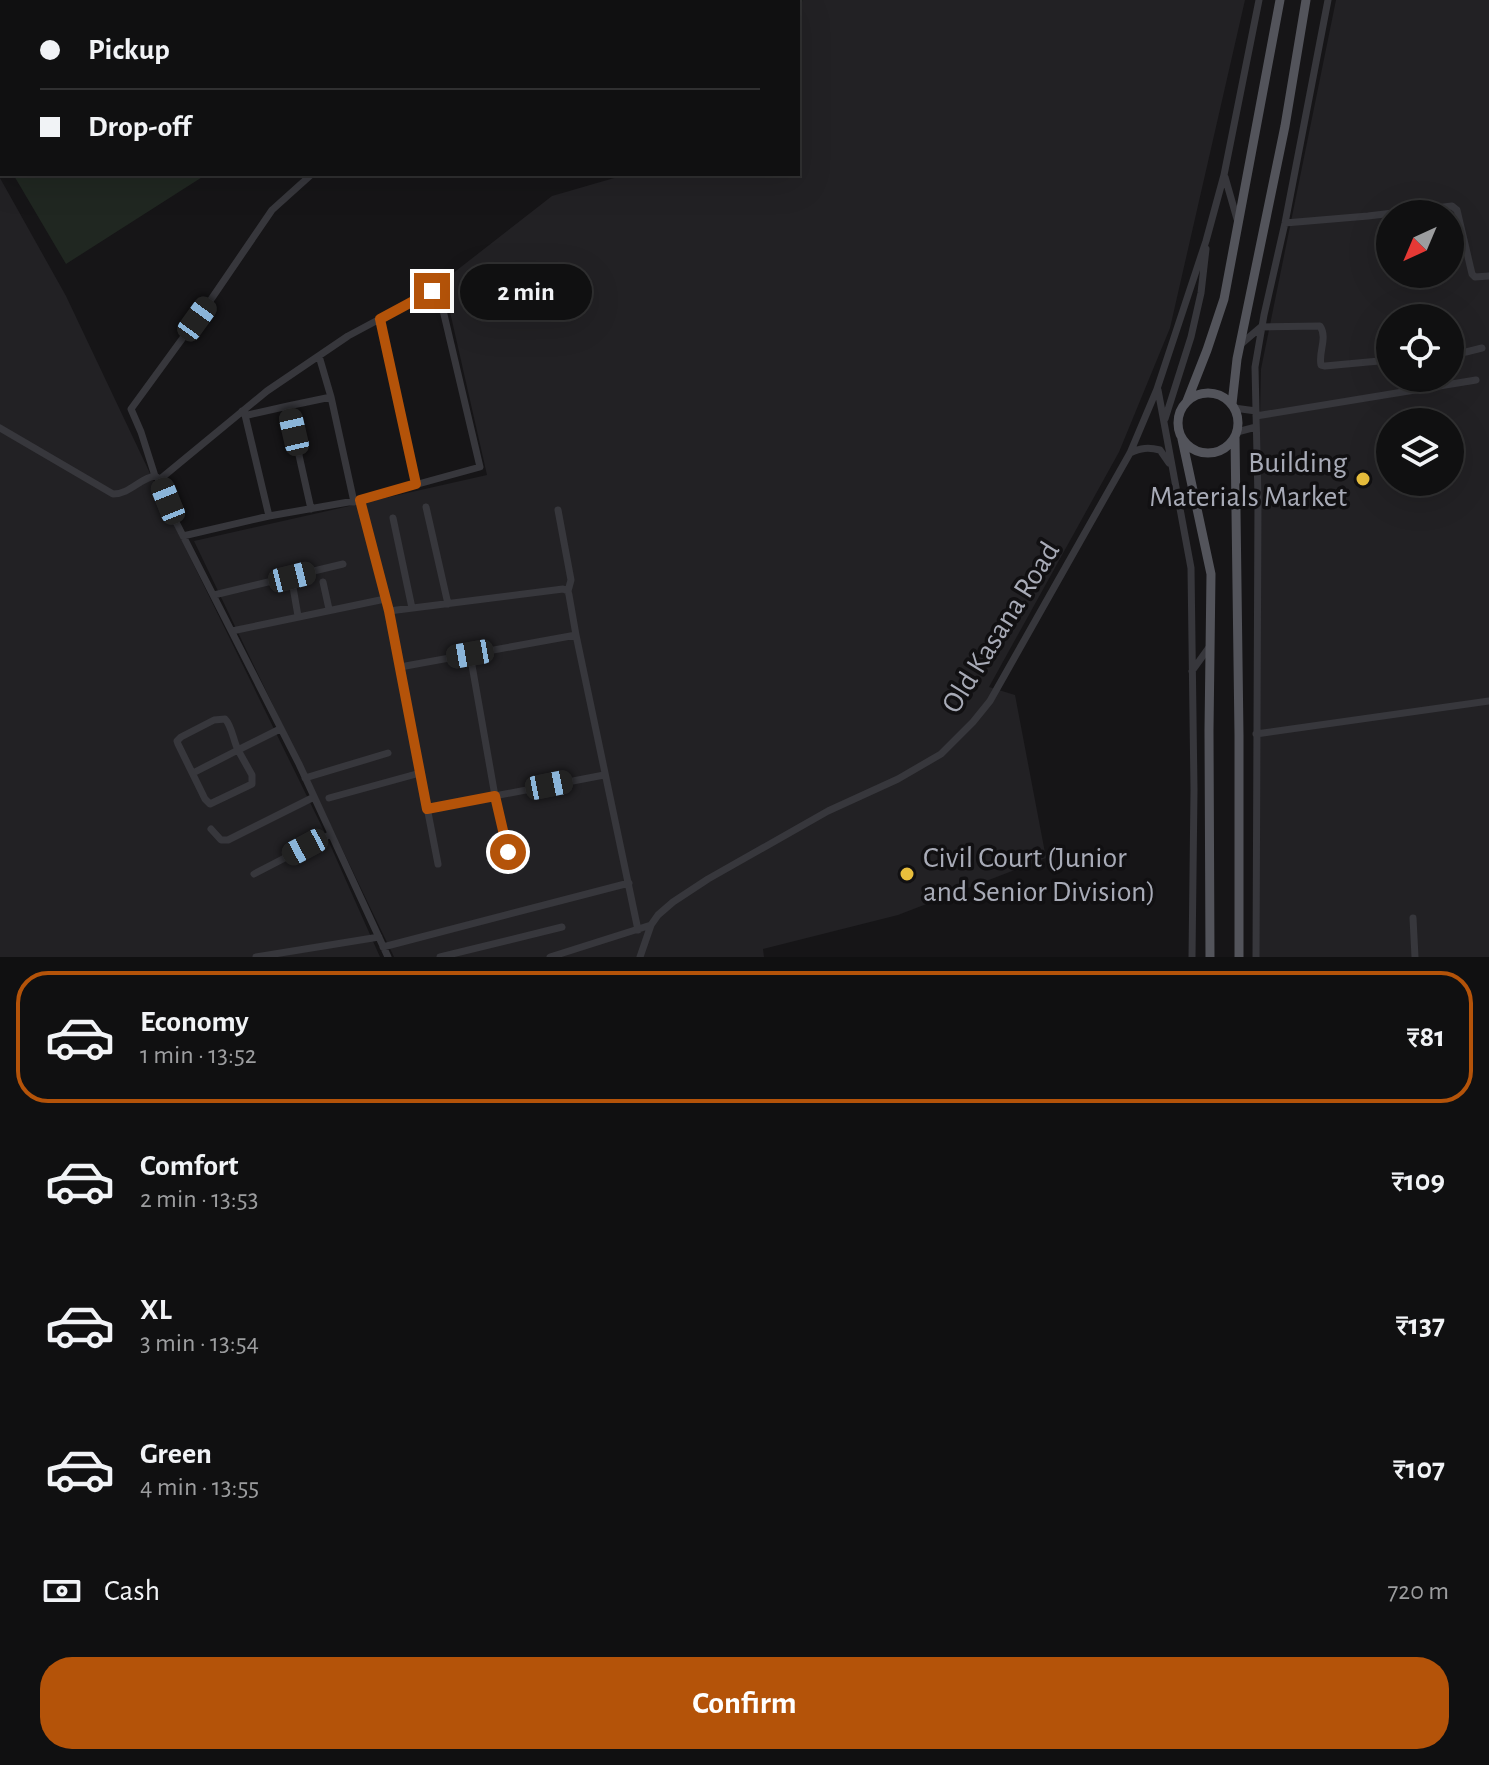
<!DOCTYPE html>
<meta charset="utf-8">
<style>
:root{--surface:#101011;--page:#19191a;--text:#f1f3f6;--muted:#9c9d9f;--line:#303031;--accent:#b45309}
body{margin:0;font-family:"Alegreya Sans",sans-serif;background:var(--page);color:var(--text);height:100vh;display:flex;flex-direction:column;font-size:30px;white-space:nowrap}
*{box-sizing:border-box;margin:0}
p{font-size:26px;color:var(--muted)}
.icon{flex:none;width:44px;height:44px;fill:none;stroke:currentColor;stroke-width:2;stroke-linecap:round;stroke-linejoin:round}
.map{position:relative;height:957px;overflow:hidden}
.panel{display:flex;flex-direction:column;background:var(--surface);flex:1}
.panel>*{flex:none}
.hud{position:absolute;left:0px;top:0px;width:800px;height:176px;box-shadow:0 8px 32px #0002,0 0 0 2px var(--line);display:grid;align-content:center;height:176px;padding:0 40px;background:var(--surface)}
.needle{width:52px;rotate:224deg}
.controls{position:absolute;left:1376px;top:200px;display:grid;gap:16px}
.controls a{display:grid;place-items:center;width:88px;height:88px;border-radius:50%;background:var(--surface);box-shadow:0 8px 32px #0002,0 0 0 2px var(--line);font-size:40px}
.end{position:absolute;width:36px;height:36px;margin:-18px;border:10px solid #b45309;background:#fff;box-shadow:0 0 0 4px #fff}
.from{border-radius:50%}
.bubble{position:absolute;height:56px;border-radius:28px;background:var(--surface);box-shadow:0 8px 32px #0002,0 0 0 2px var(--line);font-size:26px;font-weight:700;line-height:56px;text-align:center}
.car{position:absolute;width:24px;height:48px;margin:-24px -12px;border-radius:10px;box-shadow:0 0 6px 2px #0007;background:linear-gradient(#222 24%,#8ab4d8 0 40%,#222 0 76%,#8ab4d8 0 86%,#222 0)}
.hud b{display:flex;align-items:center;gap:28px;height:76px;font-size:30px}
.hud b+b{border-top:2px solid var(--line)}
.hud i{width:20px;height:20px;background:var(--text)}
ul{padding:14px 0 0;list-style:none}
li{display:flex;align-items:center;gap:24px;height:132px;margin:0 16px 12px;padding:0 24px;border:4px solid transparent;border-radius:32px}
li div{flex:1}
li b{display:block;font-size:30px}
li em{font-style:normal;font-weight:700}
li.current{border-color:var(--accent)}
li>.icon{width:72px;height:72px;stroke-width:1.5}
.pay{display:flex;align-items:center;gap:20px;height:88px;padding:0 40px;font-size:30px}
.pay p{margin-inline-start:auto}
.button{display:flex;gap:16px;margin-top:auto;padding:16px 40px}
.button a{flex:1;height:92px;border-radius:32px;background:var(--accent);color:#fff;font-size:32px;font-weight:700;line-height:92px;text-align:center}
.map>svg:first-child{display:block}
.built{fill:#222124;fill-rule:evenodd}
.green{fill:#202721}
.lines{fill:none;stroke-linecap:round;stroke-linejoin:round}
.minor{stroke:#37373c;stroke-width:7}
.major{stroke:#53545b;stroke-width:9}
.route{stroke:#b45309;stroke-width:10}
.poi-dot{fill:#e8be3c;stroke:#111012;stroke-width:3}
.labels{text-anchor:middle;stroke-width:7;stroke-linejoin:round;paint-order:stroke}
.poi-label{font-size:30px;fill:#a8abb7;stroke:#111012;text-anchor:end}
.street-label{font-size:30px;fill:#a8abb7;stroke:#111012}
</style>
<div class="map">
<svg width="1489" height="957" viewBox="0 0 1489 957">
<rect width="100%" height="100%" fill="#161517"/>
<path class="built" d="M803,0H1245L1170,328L1119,452L989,687L1015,695L1046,858L898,915L763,949L764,957H394L194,541L487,475L443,281L552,196L628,174H798V6Z
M1336,0H1489V957H1256L1255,660L1261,369ZM1390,214H1450V274H1390ZM1390,318H1450V378H1390ZM1390,422H1450V482H1390Z
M0,178L66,296L183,543L324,831L380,957H0Z"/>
<path class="green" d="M2,0H445L443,2H3Z
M448,0H803L798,6V2H451Z
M2,15V155L0,152V17Z
M13,174H207L66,264Z"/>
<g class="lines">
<path class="minor" d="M1225,177L1237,219
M1285,223L1368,216L1452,206L1457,210L1472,274L1475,277L1489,276
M380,319L416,484
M1241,344L1261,327L1320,326C1328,338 1318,352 1321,365L1325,366L1390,360
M1450,354L1466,352L1482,348
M319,356L331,397L354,502
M1158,390L1191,568L1194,790L1192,957
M288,406L331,397
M1234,408L1256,411
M242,411L245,415H248L288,406L311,509
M245,415L269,516
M1256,416L1476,380
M1165,419L1191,337L1201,293L1206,249
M0,428L113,494C130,494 140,478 155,476L158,478L176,522L299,764L388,957
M1237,432L1256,427
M1130,453C1141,448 1148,447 1160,450L1169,463
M155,476L141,432L131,409L212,298L272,210L312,174
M159,480L267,391L348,336L432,291L438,289L480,467L360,500L269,516L183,536
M360,500L389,611L438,864
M426,507L448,604
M558,510L571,580L568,591
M393,518L412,608
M323,582L329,609
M293,587L298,616
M214,595L343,564
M389,611L563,589L568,591L569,595L576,635
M232,631L385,599
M470,654L495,796L508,852
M400,667L576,635L638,930
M1192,671L1210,646
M1256,734L1489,701
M193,773L238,750C233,740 232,726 225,719L214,720L181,737L177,741L178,744L205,799L210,804L252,784V775L238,750L280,729
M305,778L388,753
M329,798L420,773
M427,809L604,775
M211,829L221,840H228L314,797
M254,874L331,834
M1413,918L1415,957
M383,947L629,883
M256,957L379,937
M440,957L562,927
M550,957L651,925
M640,957L651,925L658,915L673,902L708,879L828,811L898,779L941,754L973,722L990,701L1130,453L1157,389L1206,241L1224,175L1259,0
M1256,957L1258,499L1255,367L1264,315L1285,223L1328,0"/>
<path class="major" d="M1178 423a30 30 0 1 1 60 0a30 30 0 1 1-60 0Z
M1187,401L1207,350L1224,299L1280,0
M1232,404L1237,359L1285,126L1306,0
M1235,437L1239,735V957
M1182,439L1211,574L1209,730L1210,957"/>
</g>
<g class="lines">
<path class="route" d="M432,291L380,319L416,484L360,500L389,611L427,809L495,796L508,852"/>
</g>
<g class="poi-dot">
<circle cx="1363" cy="479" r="8"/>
<circle cx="907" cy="874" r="8"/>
</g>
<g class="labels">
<g class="poi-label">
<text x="1347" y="472">Building<tspan x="1347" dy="34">Materials Market</tspan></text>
<text x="923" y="867" text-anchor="start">Civil Court (Junior<tspan x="923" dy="34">and Senior Division)</tspan></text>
</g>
<g class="street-label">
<text transform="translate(1000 627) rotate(-58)" y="10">Old Kasana Road</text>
</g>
</g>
</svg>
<div class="controls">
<a><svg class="needle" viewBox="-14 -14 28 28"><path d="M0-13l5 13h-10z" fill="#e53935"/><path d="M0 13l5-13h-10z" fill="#9c9d9f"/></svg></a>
<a><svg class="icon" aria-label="locate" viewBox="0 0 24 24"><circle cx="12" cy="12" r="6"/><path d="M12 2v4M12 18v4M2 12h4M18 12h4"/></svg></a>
<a><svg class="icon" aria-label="layers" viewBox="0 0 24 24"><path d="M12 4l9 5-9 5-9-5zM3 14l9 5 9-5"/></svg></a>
</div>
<i class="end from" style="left:508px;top:852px"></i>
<i class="end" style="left:432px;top:291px"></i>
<div class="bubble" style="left:460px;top:264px;width:132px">2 min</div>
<i class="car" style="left:197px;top:319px;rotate:36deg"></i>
<i class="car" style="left:294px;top:432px;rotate:347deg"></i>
<i class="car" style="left:168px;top:501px;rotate:338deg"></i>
<i class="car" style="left:292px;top:577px;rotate:76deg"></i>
<i class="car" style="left:470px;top:654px;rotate:260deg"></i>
<i class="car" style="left:549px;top:785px;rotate:79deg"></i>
<i class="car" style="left:305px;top:847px;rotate:242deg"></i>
<div class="hud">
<b><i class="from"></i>Pickup</b>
<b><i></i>Drop-off</b>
</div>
</div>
<section class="panel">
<ul>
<li class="current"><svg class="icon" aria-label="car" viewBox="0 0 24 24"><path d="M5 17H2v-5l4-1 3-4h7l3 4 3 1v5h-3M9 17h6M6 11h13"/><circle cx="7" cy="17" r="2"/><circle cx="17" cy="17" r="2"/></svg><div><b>Economy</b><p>1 min · 13:52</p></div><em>₹81</em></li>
<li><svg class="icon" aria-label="car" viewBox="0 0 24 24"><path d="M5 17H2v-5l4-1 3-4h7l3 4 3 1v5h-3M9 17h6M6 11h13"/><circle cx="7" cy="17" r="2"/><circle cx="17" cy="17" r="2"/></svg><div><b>Comfort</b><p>2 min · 13:53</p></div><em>₹109</em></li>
<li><svg class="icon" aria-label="car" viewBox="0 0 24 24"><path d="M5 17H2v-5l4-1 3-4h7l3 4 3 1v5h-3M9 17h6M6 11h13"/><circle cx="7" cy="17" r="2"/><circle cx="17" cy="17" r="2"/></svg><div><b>XL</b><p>3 min · 13:54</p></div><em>₹137</em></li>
<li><svg class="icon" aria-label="car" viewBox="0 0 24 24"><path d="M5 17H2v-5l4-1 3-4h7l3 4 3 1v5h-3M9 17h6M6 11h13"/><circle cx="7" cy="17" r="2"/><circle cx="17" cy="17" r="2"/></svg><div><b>Green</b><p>4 min · 13:55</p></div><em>₹107</em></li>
</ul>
<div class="pay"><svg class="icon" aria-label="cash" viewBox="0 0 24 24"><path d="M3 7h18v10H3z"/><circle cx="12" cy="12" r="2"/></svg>Cash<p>720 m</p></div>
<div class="button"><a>Confirm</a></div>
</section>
